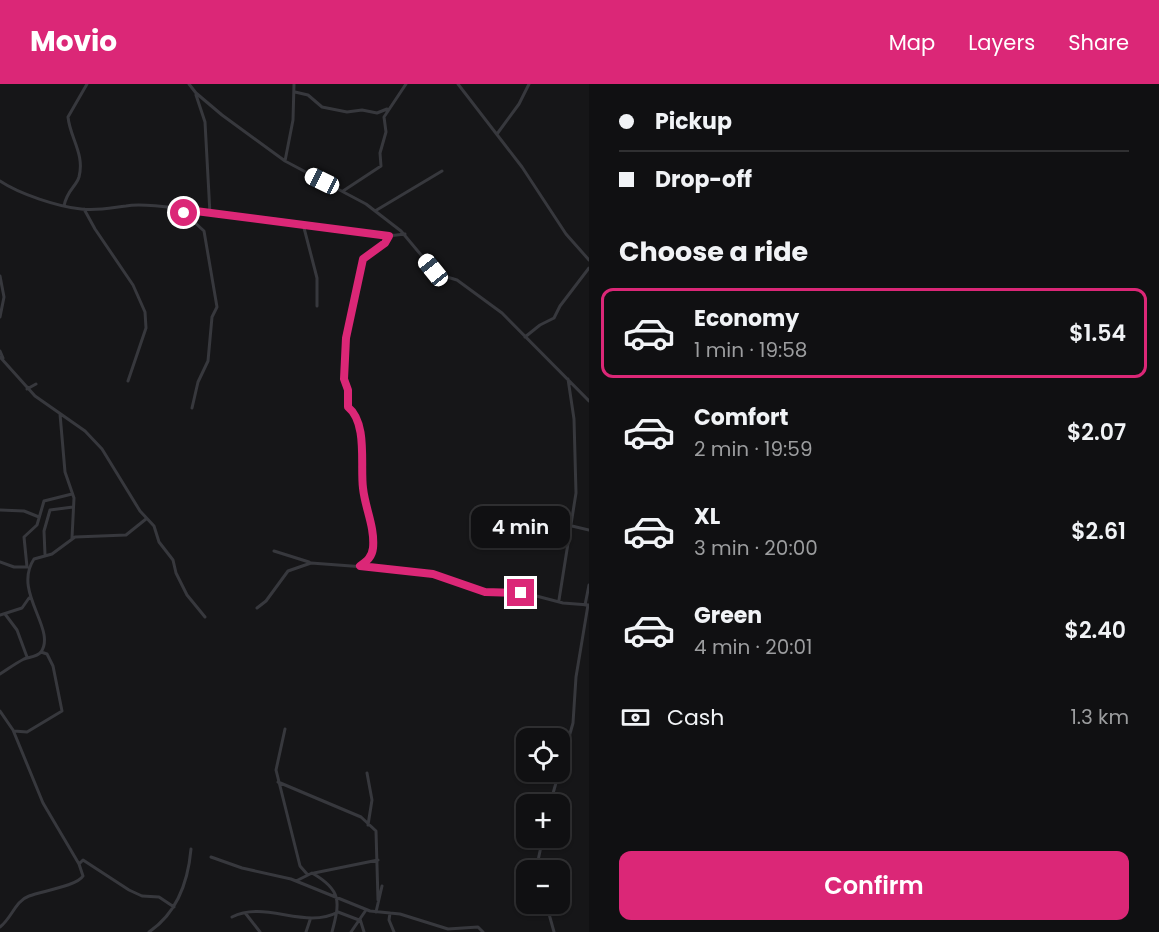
<!DOCTYPE html>
<meta charset="utf-8">
<style>
:root{--surface:#101012;--page:#19191b;--text:#f1f3f6;--muted:#9c9d9f;--line:#303032;--accent:#db2777}
body{margin:0;font-family:Poppins,sans-serif;background:var(--page);color:var(--text);height:100vh;display:flex;flex-direction:column;font-size:22px;white-space:nowrap}
*{box-sizing:border-box;margin:0}
p{font-size:20px;color:var(--muted)}
.icon{flex:none;width:33px;height:33px;fill:none;stroke:currentColor;stroke-width:2;stroke-linecap:round;stroke-linejoin:round}
.map{position:relative;flex:1;overflow:hidden}
.drawer{display:flex;flex-direction:column;background:var(--surface);width:570px}
.drawer>*{flex:none}
.banner{display:grid;align-content:center;height:132px;padding:0 30px;background:var(--surface)}
.tools{position:absolute;left:516px;top:644px;display:grid;gap:12px}
.tools a{display:grid;place-items:center;width:54px;height:54px;border-radius:12px;background:var(--surface);box-shadow:0 2px 4px #0004,0 0 0 2px var(--line);font-size:30px}
.end{position:absolute;width:27px;height:27px;margin:-14px;border:8px solid #db2777;background:#fff;box-shadow:0 0 0 3px #fff}
.from{border-radius:50%}
.bubble{position:absolute;height:42px;border-radius:12px;background:var(--surface);box-shadow:0 2px 4px #0004,0 0 0 2px var(--line);font-size:20px;font-weight:600;line-height:42px;text-align:center}
.car{position:absolute;width:18px;height:36px;margin:-18px -9px;border-radius:8px;box-shadow:0 0 4px 2px #0007;background:linear-gradient(#fff 24%,#345 0 40%,#fff 0 76%,#345 0 86%,#fff 0)}
.banner b{display:flex;align-items:center;gap:21px;height:57px;font-size:22px}
.banner b+b{border-top:2px solid var(--line)}
.banner i{width:15px;height:15px;background:var(--text)}
ul{padding:0;list-style:none}
li{display:flex;align-items:center;gap:18px;height:90px;margin:0 12px 9px;padding:0 18px;border:3px solid transparent;border-radius:12px}
li div{flex:1}
li b{display:block;font-size:22px}
li em{font-style:normal;font-weight:600}
li.current{border-color:var(--accent)}
li>.icon{width:54px;height:54px;stroke-width:1.5}
h2{padding:0 30px;font-size:27px;line-height:72px}
.pay{display:flex;align-items:center;gap:15px;height:66px;padding:0 30px;font-size:22px}
.pay p{margin-inline-start:auto}
.cta{display:flex;gap:12px;margin-top:auto;padding:12px 30px}
.cta a{flex:1;height:69px;border-radius:12px;background:var(--accent);color:#fff;font-size:24px;font-weight:600;line-height:69px;text-align:center}
header{display:flex;align-items:center;gap:36px;box-sizing:border-box;height:84px;padding:0 30px;background:var(--accent);color:#fff}
header strong{font-size:28px}
nav{display:flex;gap:33px;margin-inline-start:auto;font-size:21px}
main{display:flex;flex:1;min-height:0}
.map>svg:first-child{display:block}
.lines{fill:none;stroke-linecap:round;stroke-linejoin:round}
.minor{stroke:#37383d;stroke-width:3}
.route{stroke:#db2777;stroke-width:8}
</style>
<header>
<strong>Movio</strong>
<nav><a>Map</a><a>Layers</a><a>Share</a></nav>
</header>
<main>
<div class="map">
<svg width="589" height="848" viewBox="0 0 589 848">
<rect width="100%" height="100%" fill="#161618"/>
<g class="lines">
<path class="minor" d="M189,0L196,9L222,31L285,77L366,120L401,147L437,190L457,196L502,229L589,317
M458,0L522,83L566,150L589,176
M295,8L308,11L322,23L347,28L362,26L377,29L387,25
M196,11L205,38L210,130
M497,50L519,20L529,0
M285,77L293,36L294,0
M0,97C19,110 59,123 81,125C97,127 110,124 126,122C142,119 167,123 184,125C219,130 254,132 288,137C327,142 366,157 405,150
M343,107L381,82L380,69L386,48L384,33L406,0
M64,122C67,106 76,103 79,93C85,70 70,54 68,33L87,0
M84,125L95,145L133,201L145,228L146,244L128,297
M181,126L204,147L217,223L212,233L208,277L198,298L192,324
M375,127L442,87
M303,140L317,194V222
M0,192L4,213L0,233
M525,253L540,241L554,234L560,222L589,184
M0,267L3,274
M0,273L35,312L85,347L102,365L140,427L154,442L159,458L173,476L176,489L187,511L205,533
M27,305L36,300
M60,330L65,388L74,414L72,454
M0,426L24,427L39,433
M572,442L589,446
M274,467L309,478
M45,471L44,447L50,426L73,423
M0,478L14,483H27
M361,482C366,478 371,474 372,468C378,446 365,425 363,404C360,381 368,339 348,323V306L344,295L346,253L363,175L385,159L389,152
M27,483L24,453L37,441L44,417L72,410
M559,516L576,409L574,335L568,295
M585,521L589,501
M257,524L266,517L288,487L311,479L405,486L433,490L485,508L525,509L563,519L589,521
M5,530L17,546L27,573
M0,531L22,524L29,514
M0,590C8,585 16,579 24,575C29,573 37,573 41,568C57,545 12,508 34,475L52,470L75,453L126,451L146,435
M0,627L13,646L43,719L79,780L83,792C77,802 42,807 29,812C15,817 12,834 0,843
M285,645L276,686L300,782L307,790
M14,647L27,648L62,627L53,582L47,570L41,568
M367,689L372,716L368,741
M278,698L361,733L376,747L378,816
M550,720L573,639L576,593L588,521
M211,773L242,784L291,795L370,827L400,830L448,845L478,843L483,848
M79,780L83,776L129,806L142,812L159,813L174,823
M536,786L543,753
M314,789L378,776
M296,797L312,789C342,806 340,818 332,848
M546,819L554,848
M376,828L382,802
M390,829L389,836L394,848
M246,830L260,848
M232,833C265,816 305,846 338,828L359,836
M360,835L364,848
M149,848C177,829 188,799 191,765
M306,848L310,836
M351,848L366,826"/>
</g>
<g class="lines">
<path class="route" d="M184,129L180,125L389,152L385,159L363,175L346,254L344,295L348,306V323C368,339 360,382 363,404C365,424 375,443 373,464C372,473 367,477 360,482L433,490L485,508L521,509"/>
</g>
</svg>
<div class="tools">
<a><svg class="icon" aria-label="locate" viewBox="0 0 24 24"><circle cx="12" cy="12" r="6"/><path d="M12 2v4M12 18v4M2 12h4M18 12h4"/></svg></a>
<a>+</a>
<a>−</a>
</div>
<i class="end from" style="left:184px;top:129px"></i>
<i class="end" style="left:521px;top:509px"></i>
<div class="bubble" style="left:471px;top:422px;width:99px">4 min</div>
<i class="car" style="left:322px;top:97px;rotate:296deg"></i>
<i class="car" style="left:433px;top:186px;rotate:321deg"></i>
</div>
<section class="drawer">
<div class="banner">
<b><i class="from"></i>Pickup</b>
<b><i></i>Drop-off</b>
</div>
<h2>Choose a ride</h2>
<ul>
<li class="current"><svg class="icon" aria-label="car" viewBox="0 0 24 24"><path d="M5 17H2v-5l4-1 3-4h7l3 4 3 1v5h-3M9 17h6M6 11h13"/><circle cx="7" cy="17" r="2"/><circle cx="17" cy="17" r="2"/></svg><div><b>Economy</b><p>1 min · 19:58</p></div><em>$1.54</em></li>
<li><svg class="icon" aria-label="car" viewBox="0 0 24 24"><path d="M5 17H2v-5l4-1 3-4h7l3 4 3 1v5h-3M9 17h6M6 11h13"/><circle cx="7" cy="17" r="2"/><circle cx="17" cy="17" r="2"/></svg><div><b>Comfort</b><p>2 min · 19:59</p></div><em>$2.07</em></li>
<li><svg class="icon" aria-label="car" viewBox="0 0 24 24"><path d="M5 17H2v-5l4-1 3-4h7l3 4 3 1v5h-3M9 17h6M6 11h13"/><circle cx="7" cy="17" r="2"/><circle cx="17" cy="17" r="2"/></svg><div><b>XL</b><p>3 min · 20:00</p></div><em>$2.61</em></li>
<li><svg class="icon" aria-label="car" viewBox="0 0 24 24"><path d="M5 17H2v-5l4-1 3-4h7l3 4 3 1v5h-3M9 17h6M6 11h13"/><circle cx="7" cy="17" r="2"/><circle cx="17" cy="17" r="2"/></svg><div><b>Green</b><p>4 min · 20:01</p></div><em>$2.40</em></li>
</ul>
<div class="pay"><svg class="icon" aria-label="cash" viewBox="0 0 24 24"><path d="M3 7h18v10H3z"/><circle cx="12" cy="12" r="2"/></svg>Cash<p>1.3 km</p></div>
<div class="cta"><a>Confirm</a></div>
</section>
</main>
